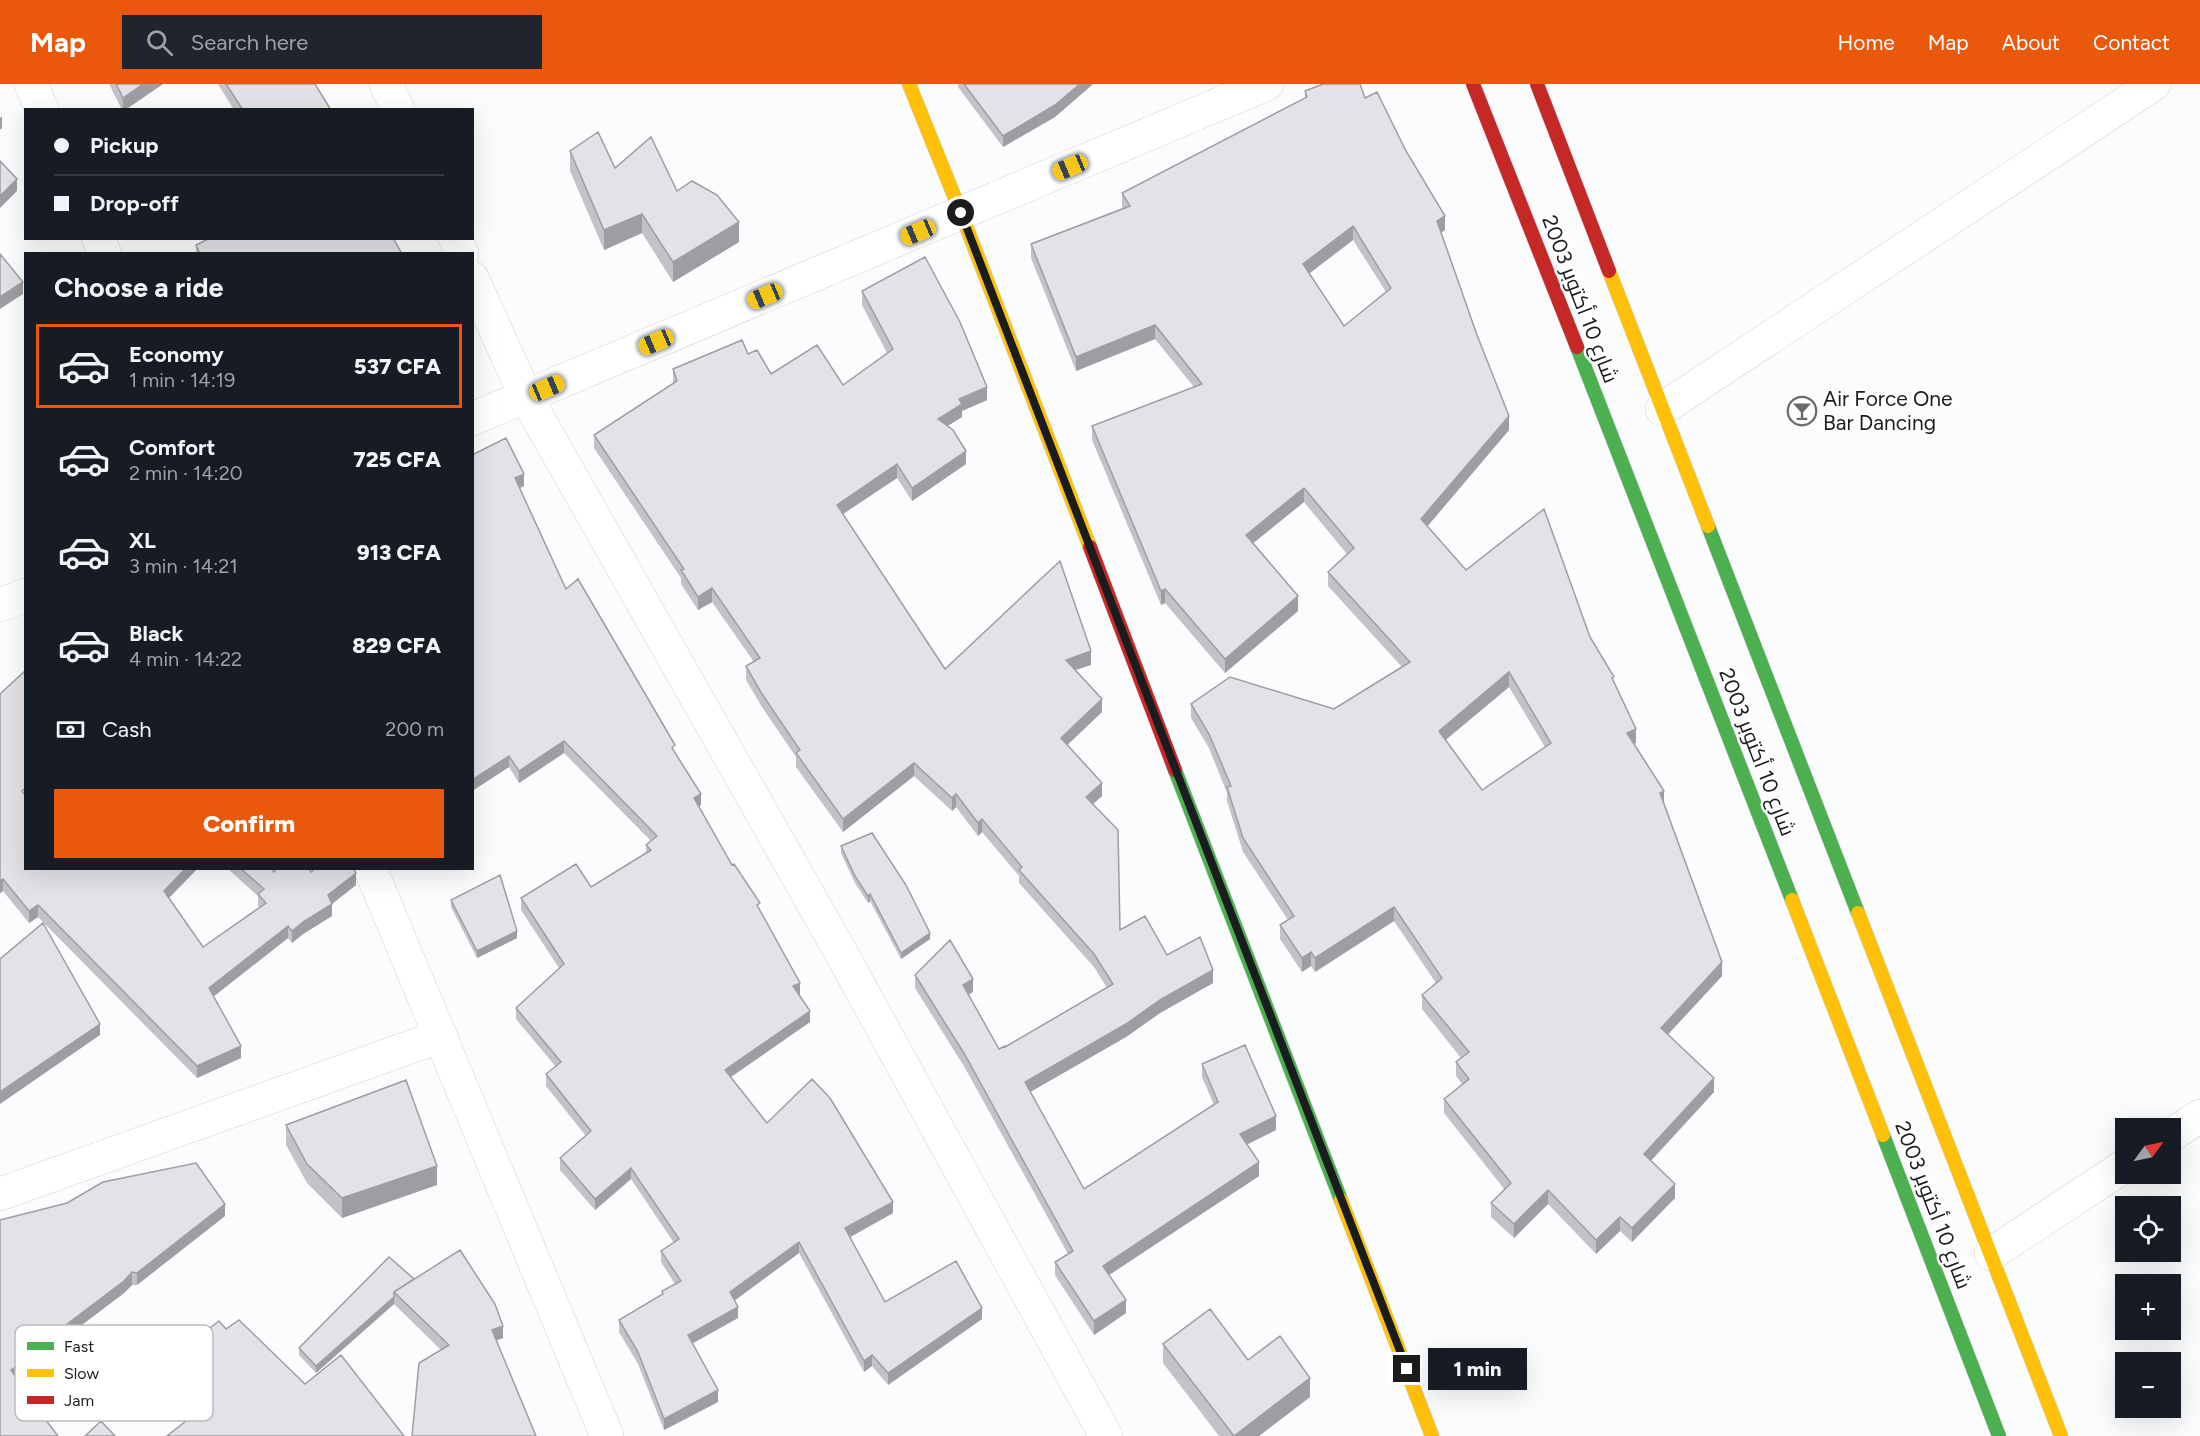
<!DOCTYPE html>
<meta charset="utf-8">
<style>
:root{--surface:#171b24;--page:#20242c;--text:#f1f3f6;--muted:#9ea1a6;--line:#363941;--accent:#ea580c}
body{margin:0;font-family:Figtree,Cairo,sans-serif;background:var(--page);color:var(--text);height:100vh;display:flex;flex-direction:column;font-size:22px;white-space:nowrap}
*{box-sizing:border-box;margin:0}
p{font-size:20px;color:var(--muted)}
.icon{flex:none;width:33px;height:33px;fill:none;stroke:currentColor;stroke-width:2;stroke-linecap:round;stroke-linejoin:round}
.map{position:relative;flex:1;overflow:hidden}
.drawer{position:absolute;left:24px;top:168px;width:450px;height:618px;display:flex;flex-direction:column;background:var(--surface);border-radius:0px;box-shadow:0 6px 24px #0002}
.drawer>*{flex:none}
.top-card{position:absolute;left:24px;top:24px;width:450px;height:132px;border-radius:0px;box-shadow:0 6px 24px #0002;display:grid;align-content:center;height:132px;padding:0 30px;background:var(--surface)}
.needle{width:39px;rotate:57deg}
.controls{position:absolute;left:2115px;top:1034px;display:grid;gap:12px}
.controls a{display:grid;place-items:center;width:66px;height:66px;border-radius:0px;background:var(--surface);box-shadow:0 6px 24px #0002;font-size:30px}
.end{position:absolute;width:27px;height:27px;margin:-14px;border:8px solid #1b1c1e;background:#fff;box-shadow:0 0 0 3px #fff}
.from{border-radius:50%}
.bubble{position:absolute;height:42px;border-radius:0px;background:var(--surface);box-shadow:0 6px 24px #0002;font-size:20px;font-weight:800;line-height:42px;text-align:center}
.car{position:absolute;width:18px;height:36px;margin:-18px -9px;border-radius:8px;box-shadow:0 0 4px 2px #0007;background:linear-gradient(#f5c518 24%,#345 0 40%,#f5c518 0 76%,#345 0 86%,#f5c518 0)}
.top-card b{display:flex;align-items:center;gap:21px;height:57px;font-size:22px}
.top-card b+b{border-top:2px solid var(--line)}
.top-card i{width:15px;height:15px;background:var(--text)}
ul{padding:0;list-style:none}
li{display:flex;align-items:center;gap:18px;height:84px;margin:0 12px 9px;padding:0 18px;border:3px solid transparent;border-radius:0px}
li div{flex:1}
li b{display:block;font-size:22px}
li em{font-style:normal;font-weight:800}
li.selected{border-color:var(--accent)}
li>.icon{width:54px;height:54px;stroke-width:1.5}
h2{padding:0 30px;font-size:27px;line-height:72px}
.pay{display:flex;align-items:center;gap:15px;height:66px;padding:0 30px;font-size:22px}
.pay p{margin-inline-start:auto}
.primary-button{display:flex;gap:12px;margin-top:auto;padding:12px 30px}
.primary-button a{flex:1;height:69px;border-radius:0px;background:var(--accent);color:#fff;font-size:24px;font-weight:800;line-height:69px;text-align:center}
header{display:flex;align-items:center;gap:36px;box-sizing:border-box;height:84px;padding:0 30px;background:var(--accent);color:#fff}
header strong{font-size:28px}
nav{display:flex;gap:33px;margin-inline-start:auto;font-size:21px}
.search{width:420px;height:54px;background:var(--page);display:flex;align-items:center;gap:15px;box-sizing:border-box;padding:0 21px;border-radius:0px;color:var(--muted);font-size:22px}
.map>svg:first-child{display:block}
.lines{fill:none;stroke-linecap:round;stroke-linejoin:round}
.street-casing{stroke:#d1d2d3;stroke-width:34}
.fast-casing{stroke:#d1d2d3;stroke-width:15}
.slow-casing{stroke:#d1d2d3;stroke-width:15}
.jam-casing{stroke:#d1d2d3;stroke-width:15}
.street{stroke:#feffff;stroke-width:33}
.fast{stroke:#4caf50;stroke-width:14}
.slow{stroke:#ffc107;stroke-width:14}
.jam{stroke:#c62828;stroke-width:14}
.wall{fill:#c2c2c7;fill-rule:evenodd}
.shaded-wall{fill:#9e9ea2}
.building{fill:#e2e2e7;stroke:#9e9ea2;stroke-width:1.5;fill-rule:evenodd}
.route{stroke:#1b1c1e;stroke-width:8}
.labels{text-anchor:middle;stroke-width:5;stroke-linejoin:round;paint-order:stroke}
.street-label{font-size:21px;fill:#1b1c1e;stroke:#fff}
.poi-label{font-size:21px;fill:#1b1c1e;stroke:#fff;text-anchor:start}
.key{fill:#fff;stroke:#bbbbbc;stroke-width:1.5}
.key-label{font-size:16px;fill:#1b1c1e}
</style>
<header>
<strong>Map</strong>
<div class="search"><svg class="icon" aria-label="search" viewBox="0 0 24 24"><circle cx="10" cy="10" r="6"/><path d="M15 15l6 6"/></svg>Search here</div>
<nav><a>Home</a><a>Map</a><a>About</a><a>Contact</a></nav>
</header>
<div class="map">
<svg width="2200" height="1352" viewBox="0 0 2200 1352">
<rect width="100%" height="100%" fill="#fbfcfd"/>
<g class="lines">
<g class="street-casing">
<path id="street" d="M31,0L42,26
M386,0L398,26
M98,154L105,170
M455,154L462,170
M472,194L526,313L839,865L1106,1352
M1662,325L2154,0
M472,335L1267,0
M0,521L26,511
M370,784L607,1352
M2170,1052L2200,1032
M0,1110L441,952
M1991,1170L2126,1081"/>
</g>
<g class="fast-casing">
<path id="fast" d="M1577,263L1792,816
M1708,442L1858,829
M1175,686L1341,1116
M1883,1051L1999,1352"/>
</g>
<g class="slow-casing">
<path id="slow" d="M909,0L961,129L1090,463
M1609,187L1708,442
M1792,816L1883,1051
M1858,829L2061,1352
M1341,1116L1432,1352"/>
</g>
<g class="jam-casing">
<path id="jam" d="M1473,0L1577,263
M1537,0L1609,187
M1090,463L1175,686"/>
</g>
<use href="#street" class="street"/>
<use href="#fast" class="fast"/>
<use href="#slow" class="slow"/>
<use href="#jam" class="jam"/>
</g>
<path class="wall" d="M109,0H163L125,26H122Z
M218,0H315L331,26H234Z
M958,0H1093L1055,33L1003,63L958,3Z
M1305,7L1365,14L1445,146L1441,149L1509,346L1427,442L1466,486L1590,553L1614,598L1636,659L1634,660L1664,719L1722,892L1668,950L1714,1008L1651,1077L1675,1114L1632,1158L1620,1147L1596,1170L1548,1120L1514,1154L1491,1133V1119L1505,1106L1444,1029V1015L1462,1000L1456,992V978L1461,974L1422,925V911L1436,899L1394,837L1315,888L1311,882L1302,888L1280,855V841L1288,836L1243,768L1227,717V709L1209,664L1191,634V620L1334,625L1402,583L1328,502V488L1347,470L1304,418L1253,459L1298,527L1225,589L1165,519L1161,521L1092,356V342L1194,303L1155,255L1076,287L1031,174V160L1123,124L1122,123V109L1305,14ZM1353,156L1386,208L1344,242L1309,190ZM1509,603L1545,663L1482,706L1446,656Z
M570,67L677,107L739,158L673,198L642,149L604,166L570,87Z
M196,161L402,170H196Z
M862,207L987,316L962,327V333L947,342L966,380L912,417L897,394L843,430L945,585L1091,581L1075,586L1102,628L1067,661L1102,712L1093,720L1120,846L1167,871L1213,899L1160,929L1126,953L1030,1008L1084,1105L1214,1021L1202,993V980L1276,1046L1247,1060L1259,1092L1109,1191L1126,1229L1094,1251L1055,1191V1178L1068,1170L965,984L915,904V891L973,908L968,911L999,965L1005,963L1107,904L1094,883L1019,799V792L982,748L978,752L956,723L952,727L914,692L843,748L796,683V673L762,623L746,596V582L754,578L712,518L698,526L681,500V494L594,364V351L673,299V285L748,270L771,290L843,301L887,269L862,221Z
M472,371L524,402L520,404L566,505L675,669L701,721L699,722L732,781L760,827L800,910H799L810,938L731,993L767,1039L893,1129L850,1153L885,1218L982,1235L888,1301L872,1282L864,1288L799,1169L734,1217L738,1234L692,1259L718,1318L664,1346L638,1280L619,1248V1236L662,1211V1207L675,1200L661,1178V1167L674,1159L631,1095L595,1126L560,1086V1074L586,1052L546,1002V990L556,983L516,935V924L559,884L521,826V814L591,803L646,769V761L651,757L564,669L519,699L509,683L472,707Z
M0,610L26,784H198L169,814L203,863L260,824L258,822V812L227,784H271L274,788H311L356,801L332,820V832L303,850L292,859L288,854L213,913L241,974L197,994L38,833L29,839L3,807L0,809Z
M841,762L930,855L901,875L870,817L868,819L855,799L841,769Z
M451,816L517,854L477,874L451,823Z
M286,1041L437,1101L342,1134L307,1099L286,1061Z
M225,1132L137,1201H132L124,1209L29,1281V1287L17,1295L33,1319L0,1352V1136Z
M414,1195L503,1254L496,1256L441,1266L394,1220L316,1289L299,1271V1264Z
M226,1245L305,1300L195,1330L190,1324V1312L195,1307L172,1285V1273Z
M1163,1260L1248,1276L1310,1313L1259,1352H1219L1163,1279Z"/>
<path class="shaded-wall" d="M143,0H163L125,26H123V14Z
M1080,0H1093L1055,33L1003,63V52Z
M2,32V44L0,46V34Z
M17,95V107L0,124V112Z
M642,130V149L604,166V146Z
M1445,132V146L1437,151V137Z
M739,138V158L673,198V178Z
M1353,142V156L1303,194V180Z
M23,198V210L0,225V213Z
M1155,241V255L1076,287V273Z
M987,303V316L962,327V333L938,348V335L959,315Z
M1509,332V346L1421,450V435Z
M966,367V380L912,417V404Z
M897,380V394L837,434V421Z
M524,390V402L515,406V394Z
M1304,404V418L1246,465V451Z
M712,504V518L698,526V513Z
M1165,505V519L1161,521V507Z
M1298,512V527L1225,589V575Z
M1091,567V581L1066,589V576Z
M1509,588V603L1439,661V647Z
M1102,615V628L1061,667V654Z
M1636,645V659L1627,663V649Z
M564,657V669L519,699V687Z
M509,672V683L472,707V696Z
M914,679V692L843,748V735Z
M1102,699V712L1086,726V713Z
M1664,707V721L1660,709Z
M701,710V721L694,725V714Z
M956,710V723L952,727V714Z
M982,735V748L978,752V739Z
M186,784H198L164,819V807Z
M356,789V801L328,823L332,820V832L303,850L292,859V847L328,811Z
M3,795V807L0,809V797Z
M870,810V817L868,819V812Z
M38,821V833L29,839V827Z
M1394,823V837L1315,888V874Z
M288,842V854L209,916V904Z
M517,847V854L477,874V867Z
M930,849V855L901,875V869Z
M1311,868V882L1302,888V874Z
M1722,878V892L1661,958V944Z
M1213,886V899L1160,929L1126,953L1025,1011V998L1160,916Z
M973,895V908L963,914V901Z
M800,899V910L793,914V902Z
M810,927V938L725,997V986Z
M100,940V951L0,1020V1008Z
M241,962V974L197,994V982Z
M1714,994V1008L1644,1084V1070Z
M1276,1032V1046L1240,1064V1050Z
M1259,1078V1092L1103,1195V1182Z
M437,1082V1101L342,1134V1114Z
M631,1084V1095L595,1126V1115Z
M1675,1100V1114L1632,1158V1144Z
M1548,1106V1120L1514,1154V1140Z
M893,1118V1129L845,1156V1144Z
M225,1120V1132L137,1201V1189Z
M1620,1133V1147L1596,1170V1156Z
M799,1158V1169L730,1220V1208Z
M132,1188V1201L124,1209L29,1281V1287L11,1299V1286L26,1271Z
M394,1213V1220L316,1289V1282Z
M1126,1216V1229L1094,1251V1237Z
M738,1223V1234L688,1262V1251Z
M982,1224V1235L888,1301V1289Z
M503,1242V1254L492,1258V1246Z
M872,1271V1282L864,1288V1277Z
M1310,1294V1313L1259,1352H1234Z
M718,1306V1318L664,1346V1335Z"/>
<path class="building" d="M116,0H143L123,14Z
M226,0H315L331,26H243Z
M964,0H1080L1055,21L1003,52Z
M1323,0H1360L1365,14L1377,8L1406,67L1445,132L1437,137L1477,251L1509,332L1421,435L1466,486L1544,425L1590,553L1614,593L1612,594L1636,645L1627,649L1664,707L1660,709L1722,878L1661,944L1714,994L1644,1070L1675,1100L1632,1144L1620,1133L1596,1156L1548,1106L1514,1140L1491,1119L1511,1099L1444,1015L1469,995L1456,978L1469,968L1422,911L1442,894L1394,823L1315,874L1311,868L1302,874L1280,841L1294,832L1243,754L1227,703L1231,702L1209,650L1191,620L1230,593L1334,625L1410,578L1328,488L1354,464L1304,404L1246,451L1298,512L1225,575L1165,505L1161,507L1092,342L1202,300L1155,241L1076,273L1031,160L1130,122L1122,109L1307,13L1305,7ZM1353,142L1391,204L1344,242L1303,180ZM1509,588L1551,659L1482,706L1439,647Z
M598,48L615,84L651,53L677,107L692,97L717,111L739,138L673,178L642,130L604,146L570,67Z
M0,77L17,95L0,112Z
M210,154H393L402,170H200L196,161Z
M0,170L23,198L0,213Z
M925,173L960,238L987,303L959,315L962,320L938,335L953,346L966,367L912,404L897,380L837,421L945,585L1060,477L1091,567L1066,576L1102,615L1061,654L1102,699L1086,713L1118,746L1120,846L1145,832L1167,871L1200,853L1213,886L1160,916L1126,940L1025,998L1084,1105L1218,1018L1202,980L1245,961L1276,1032L1240,1050L1259,1078L1103,1182L1126,1216L1094,1237L1055,1178L1073,1167L965,971L915,891L950,856L973,895L963,901L999,965L1005,962V963L1113,900L1094,870L1019,786L1022,783L982,735L978,739L956,710L952,714L914,679L843,735L796,669L800,666L762,610L746,582L760,574L712,504L698,513L681,486L684,485L594,351L677,297L673,285L742,256L748,270L757,266L771,290L817,261L843,301L893,265L862,207Z
M506,354L524,390L515,394L566,505L578,495L675,661L672,664L701,710L694,714L732,781L734,780L760,819L757,821L800,899L793,902L810,927L725,986L767,1039L812,995L830,1014L893,1118L845,1144L885,1218L956,1177L982,1224L888,1289L872,1271L864,1277L799,1158L730,1208L738,1223L688,1251L718,1306L664,1335L638,1268L619,1236L663,1210L662,1207L681,1197L661,1167L679,1155L631,1084L595,1115L560,1074L591,1047L546,990L561,978L516,924L564,880L521,814L576,780L591,803L651,766L646,761L657,752L564,657L519,687L509,672L472,696V371Z
M26,586V704L22,707L26,712V784H186L164,807L203,863L266,819L258,810L264,805L240,784H271L274,788L277,784H308L311,788L316,784H353L356,789L328,811L332,820L303,838L292,847L288,842L209,904L241,962L197,982L38,821L29,827L3,795L0,797V610Z
M872,749L906,801L930,849L901,869L870,810L868,812L855,792L841,762Z
M500,791L517,847L477,867L451,816Z
M43,839L100,940L0,1008V875Z
M406,996L437,1082L342,1114L307,1080L286,1041Z
M196,1079L225,1120L137,1189L132,1188L124,1197L26,1271L29,1274L11,1286L33,1319L58,1352H0V1136L67,1119L103,1098Z
M460,1166L495,1220L503,1242L492,1246L536,1352H412L419,1279L449,1261L394,1208Z
M389,1173L414,1195L394,1208V1213L316,1282L299,1264Z
M1210,1225L1248,1276L1280,1252L1310,1294L1234,1352L1163,1260Z
M239,1236L305,1300L341,1271L404,1352H167L201,1325L190,1312L201,1301L172,1273L219,1237L226,1245Z
M101,1337L115,1352H85Z"/>
<g class="lines">
<path class="route" d="M961,129L1407,1285"/>
</g>
<defs>
<g id="bar-ring" transform="scale(1.5)"><circle r="9.5" fill="#fff" stroke="#696a6c" stroke-width="1.5"/><path d="M-6-5H6L.8 .8V4.5H3.5V6h-7V4.5H-.8V.8Z" fill="#696a6c"/></g>
</defs>
<g fill-rule="evenodd">
<use href="#bar-ring" x="1802" y="327"/>
</g>
<g class="labels">
<g class="street-label">
<text transform="translate(1580 215) rotate(69)" y="7">شارع 10 أكتوبر 2003</text>
<text transform="translate(1757 668) rotate(69)" y="7">شارع 10 أكتوبر 2003</text>
<text transform="translate(1933 1121) rotate(69)" y="7">شارع 10 أكتوبر 2003</text>
</g>
<g class="poi-label">
<text x="1823" y="322">Air Force One<tspan x="1823" dy="24">Bar Dancing</tspan></text>
</g>
</g>
<rect x="15" y="1241" width="198" height="96" rx="9" class="key"/>
<rect x="27" y="1258" width="27" height="8" fill="#4caf50"/>
<rect x="27" y="1285" width="27" height="8" fill="#ffc107"/>
<rect x="27" y="1312" width="27" height="8" fill="#c62828"/>
<g class="key-label">
<text x="64" y="1268">Fast</text>
<text x="64" y="1295">Slow</text>
<text x="64" y="1322">Jam</text>
</g>
</svg>
<div class="controls">
<a><svg class="needle" viewBox="-14 -14 28 28"><path d="M0-13l5 13h-10z" fill="#e53935"/><path d="M0 13l5-13h-10z" fill="#9ea1a6"/></svg></a>
<a><svg class="icon" aria-label="locate" viewBox="0 0 24 24"><circle cx="12" cy="12" r="6"/><path d="M12 2v4M12 18v4M2 12h4M18 12h4"/></svg></a>
<a>+</a>
<a>−</a>
</div>
<i class="end from" style="left:961px;top:129px"></i>
<i class="end" style="left:1407px;top:1285px"></i>
<div class="bubble" style="left:1428px;top:1264px;width:99px">1 min</div>
<i class="car" style="left:1070px;top:83px;rotate:247deg"></i>
<i class="car" style="left:918px;top:148px;rotate:247deg"></i>
<i class="car" style="left:765px;top:212px;rotate:247deg"></i>
<i class="car" style="left:656px;top:258px;rotate:247deg"></i>
<i class="car" style="left:547px;top:304px;rotate:67deg"></i>
<div class="top-card">
<b><i class="from"></i>Pickup</b>
<b><i></i>Drop-off</b>
</div>
<section class="drawer">
<h2>Choose a ride</h2>
<ul>
<li class="selected"><svg class="icon" aria-label="car" viewBox="0 0 24 24"><path d="M5 17H2v-5l4-1 3-4h7l3 4 3 1v5h-3M9 17h6M6 11h13"/><circle cx="7" cy="17" r="2"/><circle cx="17" cy="17" r="2"/></svg><div><b>Economy</b><p>1 min · 14:19</p></div><em>537 CFA</em></li>
<li><svg class="icon" aria-label="car" viewBox="0 0 24 24"><path d="M5 17H2v-5l4-1 3-4h7l3 4 3 1v5h-3M9 17h6M6 11h13"/><circle cx="7" cy="17" r="2"/><circle cx="17" cy="17" r="2"/></svg><div><b>Comfort</b><p>2 min · 14:20</p></div><em>725 CFA</em></li>
<li><svg class="icon" aria-label="car" viewBox="0 0 24 24"><path d="M5 17H2v-5l4-1 3-4h7l3 4 3 1v5h-3M9 17h6M6 11h13"/><circle cx="7" cy="17" r="2"/><circle cx="17" cy="17" r="2"/></svg><div><b>XL</b><p>3 min · 14:21</p></div><em>913 CFA</em></li>
<li><svg class="icon" aria-label="car" viewBox="0 0 24 24"><path d="M5 17H2v-5l4-1 3-4h7l3 4 3 1v5h-3M9 17h6M6 11h13"/><circle cx="7" cy="17" r="2"/><circle cx="17" cy="17" r="2"/></svg><div><b>Black</b><p>4 min · 14:22</p></div><em>829 CFA</em></li>
</ul>
<div class="pay"><svg class="icon" aria-label="cash" viewBox="0 0 24 24"><path d="M3 7h18v10H3z"/><circle cx="12" cy="12" r="2"/></svg>Cash<p>200 m</p></div>
<div class="primary-button"><a>Confirm</a></div>
</section>
</div>
